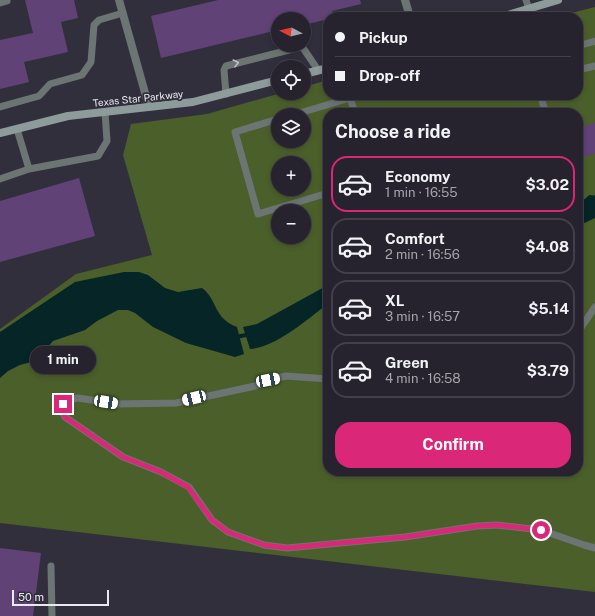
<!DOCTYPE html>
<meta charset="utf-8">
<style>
:root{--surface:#26232e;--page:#2e2b36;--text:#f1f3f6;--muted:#a4a4aa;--line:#42404a;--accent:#db2777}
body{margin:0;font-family:"Public Sans",sans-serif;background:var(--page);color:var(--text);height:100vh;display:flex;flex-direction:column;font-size:15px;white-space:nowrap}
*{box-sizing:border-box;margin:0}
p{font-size:13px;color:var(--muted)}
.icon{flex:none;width:22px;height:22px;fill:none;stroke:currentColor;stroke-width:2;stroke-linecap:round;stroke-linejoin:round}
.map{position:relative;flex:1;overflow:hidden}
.panel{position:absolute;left:323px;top:108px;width:260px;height:368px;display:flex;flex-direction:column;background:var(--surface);border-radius:16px;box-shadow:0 2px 6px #0003,0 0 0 1px var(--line)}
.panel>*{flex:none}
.banner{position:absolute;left:323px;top:12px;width:260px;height:88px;border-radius:16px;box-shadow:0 2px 6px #0003,0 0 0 1px var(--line);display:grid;align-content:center;height:88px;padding:0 12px;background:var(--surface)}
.needle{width:26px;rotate:277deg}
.buttons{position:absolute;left:271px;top:12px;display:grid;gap:8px}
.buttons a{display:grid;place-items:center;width:40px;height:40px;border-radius:50%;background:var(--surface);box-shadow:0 2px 6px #0003,0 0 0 1px var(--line);font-size:20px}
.scale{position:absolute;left:12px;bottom:10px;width:97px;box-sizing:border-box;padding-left:4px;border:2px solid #eae9f1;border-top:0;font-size:11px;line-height:14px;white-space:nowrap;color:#eae9f1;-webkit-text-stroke:3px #322f3d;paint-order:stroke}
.end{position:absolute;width:18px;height:18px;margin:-9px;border:5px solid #db2777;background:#fff;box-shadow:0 0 0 2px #fff}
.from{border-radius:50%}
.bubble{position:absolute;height:28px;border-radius:14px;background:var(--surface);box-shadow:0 2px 6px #0003,0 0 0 1px var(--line);font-size:13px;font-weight:700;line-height:28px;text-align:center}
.car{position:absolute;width:12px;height:24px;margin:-12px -6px;border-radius:5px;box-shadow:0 0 3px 1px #0007;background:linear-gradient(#fff 24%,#345 0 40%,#fff 0 76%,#345 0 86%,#fff 0)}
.banner b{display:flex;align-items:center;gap:14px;height:38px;font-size:15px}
.banner b+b{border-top:1px solid var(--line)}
.banner i{width:10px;height:10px;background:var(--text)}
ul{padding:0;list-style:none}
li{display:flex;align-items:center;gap:12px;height:56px;margin:0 8px 6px;padding:0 4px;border:2px solid var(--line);border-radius:16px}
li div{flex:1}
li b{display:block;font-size:15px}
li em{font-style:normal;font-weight:700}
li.selected{border-color:var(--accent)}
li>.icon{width:36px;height:36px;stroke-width:1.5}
h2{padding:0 12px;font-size:18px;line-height:48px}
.primary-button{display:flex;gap:8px;margin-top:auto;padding:8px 12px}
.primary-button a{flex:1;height:46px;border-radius:16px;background:var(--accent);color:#fff;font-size:16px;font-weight:700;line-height:46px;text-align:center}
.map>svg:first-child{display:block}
.green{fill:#4b5f2a;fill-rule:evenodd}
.water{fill:#052527}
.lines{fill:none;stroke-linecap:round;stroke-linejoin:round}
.stream{stroke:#052527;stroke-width:4}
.building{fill:#604277}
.lane{stroke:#6c7574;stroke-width:7}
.street{stroke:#6c7574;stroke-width:8}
.secondary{stroke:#8d9b9a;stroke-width:8}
.oneway{stroke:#bec0c5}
.route{stroke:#db2777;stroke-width:5}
.labels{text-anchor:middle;stroke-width:3.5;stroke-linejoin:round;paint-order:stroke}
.street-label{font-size:10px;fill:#eae9f1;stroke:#322f3d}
</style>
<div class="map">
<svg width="595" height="616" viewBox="0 0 595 616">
<rect width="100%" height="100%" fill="#322f3d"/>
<path class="green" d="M595,7V592L0,523V329L76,274L152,255L123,155L131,124L207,114L281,93H304V87L328,80V95H578V17H556ZM328,113H578V471H328ZM278,115H304V141H278ZM278,163H304V189H278ZM278,211H304V237H278Z"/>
<path class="water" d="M595,195V218L578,226V202Z
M124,272H139L148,275L165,288L178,292L202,288C218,300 213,318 237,327L244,354L235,357L186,343L153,327L135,313L128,310H118L97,321L85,330L53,341L35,361L20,365L8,371L0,378V332L75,282Z
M328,285V304C307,319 277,347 250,349L243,327L257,324Z"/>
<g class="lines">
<path class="stream" d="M578,208L590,197L595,198
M236,337L251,334"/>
</g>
<path class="building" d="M25,0H74L78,18L61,22L68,52L24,62L29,82L0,89V40L33,33Z
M218,0H360L361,4L332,11L334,17H328V19L304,25V19H278V30L161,58L151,16Z
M595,123V154L578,158V128Z
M79,178L95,236L0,262V201Z
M0,548L41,553L33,616H0Z"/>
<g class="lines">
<path class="lane" d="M526,0L529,9
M0,3L7,1
M578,46L595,41
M578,70L595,66
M226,94L224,70L226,66L301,47L303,48L318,70
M477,95H491
M540,95L546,113
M0,107L39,96L50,84L82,75L91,62L94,25L99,20L123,13
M355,113L350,98L361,95
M293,115L350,98
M278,119L235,132L258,214L328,193
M29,169L98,156L107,141L105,112
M0,179L29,169L17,129
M578,332L595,307
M328,379L286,376L268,380L255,386L176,403L117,404L78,398L68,400L63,404L62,409L65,417L123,457L161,472L189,487L212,520L228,532L264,545L287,548L405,537L477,526L497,525L541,530L584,545L595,548
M51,566L52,616"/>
<path class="street" d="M119,0L149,107
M405,0L410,17"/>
<path class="secondary" d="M501,17L558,0
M304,74L328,68
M0,133L68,116L193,102L278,80"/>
</g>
<defs><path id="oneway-chevron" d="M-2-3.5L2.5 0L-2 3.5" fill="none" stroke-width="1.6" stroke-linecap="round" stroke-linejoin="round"/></defs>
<use class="oneway" href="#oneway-chevron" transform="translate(236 63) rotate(-14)"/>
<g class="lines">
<path class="route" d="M63,404L62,408L65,417L123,457L161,472L188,487L212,520L228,532L264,545L287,548L405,537L477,526L497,525L541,530"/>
</g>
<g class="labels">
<g class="street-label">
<text transform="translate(138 98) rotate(-6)" y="4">Texas Star Parkway</text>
</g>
</g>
</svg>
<div class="buttons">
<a><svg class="needle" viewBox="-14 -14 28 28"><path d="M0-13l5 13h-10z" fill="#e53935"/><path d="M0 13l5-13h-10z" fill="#a4a4aa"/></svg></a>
<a><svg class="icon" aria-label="locate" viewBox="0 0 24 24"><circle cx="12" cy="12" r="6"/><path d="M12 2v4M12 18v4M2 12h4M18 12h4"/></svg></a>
<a><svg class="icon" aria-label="layers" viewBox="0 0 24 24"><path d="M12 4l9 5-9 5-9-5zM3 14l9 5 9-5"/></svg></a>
<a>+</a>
<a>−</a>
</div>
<div class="scale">50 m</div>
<i class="end from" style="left:541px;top:530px"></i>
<i class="end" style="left:63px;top:404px"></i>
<div class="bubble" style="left:30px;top:346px;width:66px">1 min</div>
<i class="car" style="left:268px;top:380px;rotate:79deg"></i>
<i class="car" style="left:194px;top:398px;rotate:256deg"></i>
<i class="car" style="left:106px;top:402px;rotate:99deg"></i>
<div class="banner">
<b><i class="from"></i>Pickup</b>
<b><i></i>Drop-off</b>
</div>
<section class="panel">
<h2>Choose a ride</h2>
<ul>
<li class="selected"><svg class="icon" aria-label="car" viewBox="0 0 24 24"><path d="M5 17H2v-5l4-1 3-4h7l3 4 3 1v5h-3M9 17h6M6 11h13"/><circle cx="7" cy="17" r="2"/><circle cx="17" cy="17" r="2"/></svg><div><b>Economy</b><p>1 min · 16:55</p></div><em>$3.02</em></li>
<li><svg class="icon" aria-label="car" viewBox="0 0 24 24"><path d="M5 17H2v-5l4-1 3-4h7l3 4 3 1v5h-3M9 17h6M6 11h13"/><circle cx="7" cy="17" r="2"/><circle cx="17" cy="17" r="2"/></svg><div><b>Comfort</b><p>2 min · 16:56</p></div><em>$4.08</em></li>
<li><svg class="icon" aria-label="car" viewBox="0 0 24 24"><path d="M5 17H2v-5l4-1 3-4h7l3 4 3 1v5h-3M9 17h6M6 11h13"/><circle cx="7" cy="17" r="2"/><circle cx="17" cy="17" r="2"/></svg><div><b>XL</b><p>3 min · 16:57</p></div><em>$5.14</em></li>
<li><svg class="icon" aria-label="car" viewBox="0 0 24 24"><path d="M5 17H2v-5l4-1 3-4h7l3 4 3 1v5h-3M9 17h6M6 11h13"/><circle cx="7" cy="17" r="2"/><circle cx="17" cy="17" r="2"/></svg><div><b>Green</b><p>4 min · 16:58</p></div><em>$3.79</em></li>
</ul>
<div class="primary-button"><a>Confirm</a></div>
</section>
</div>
